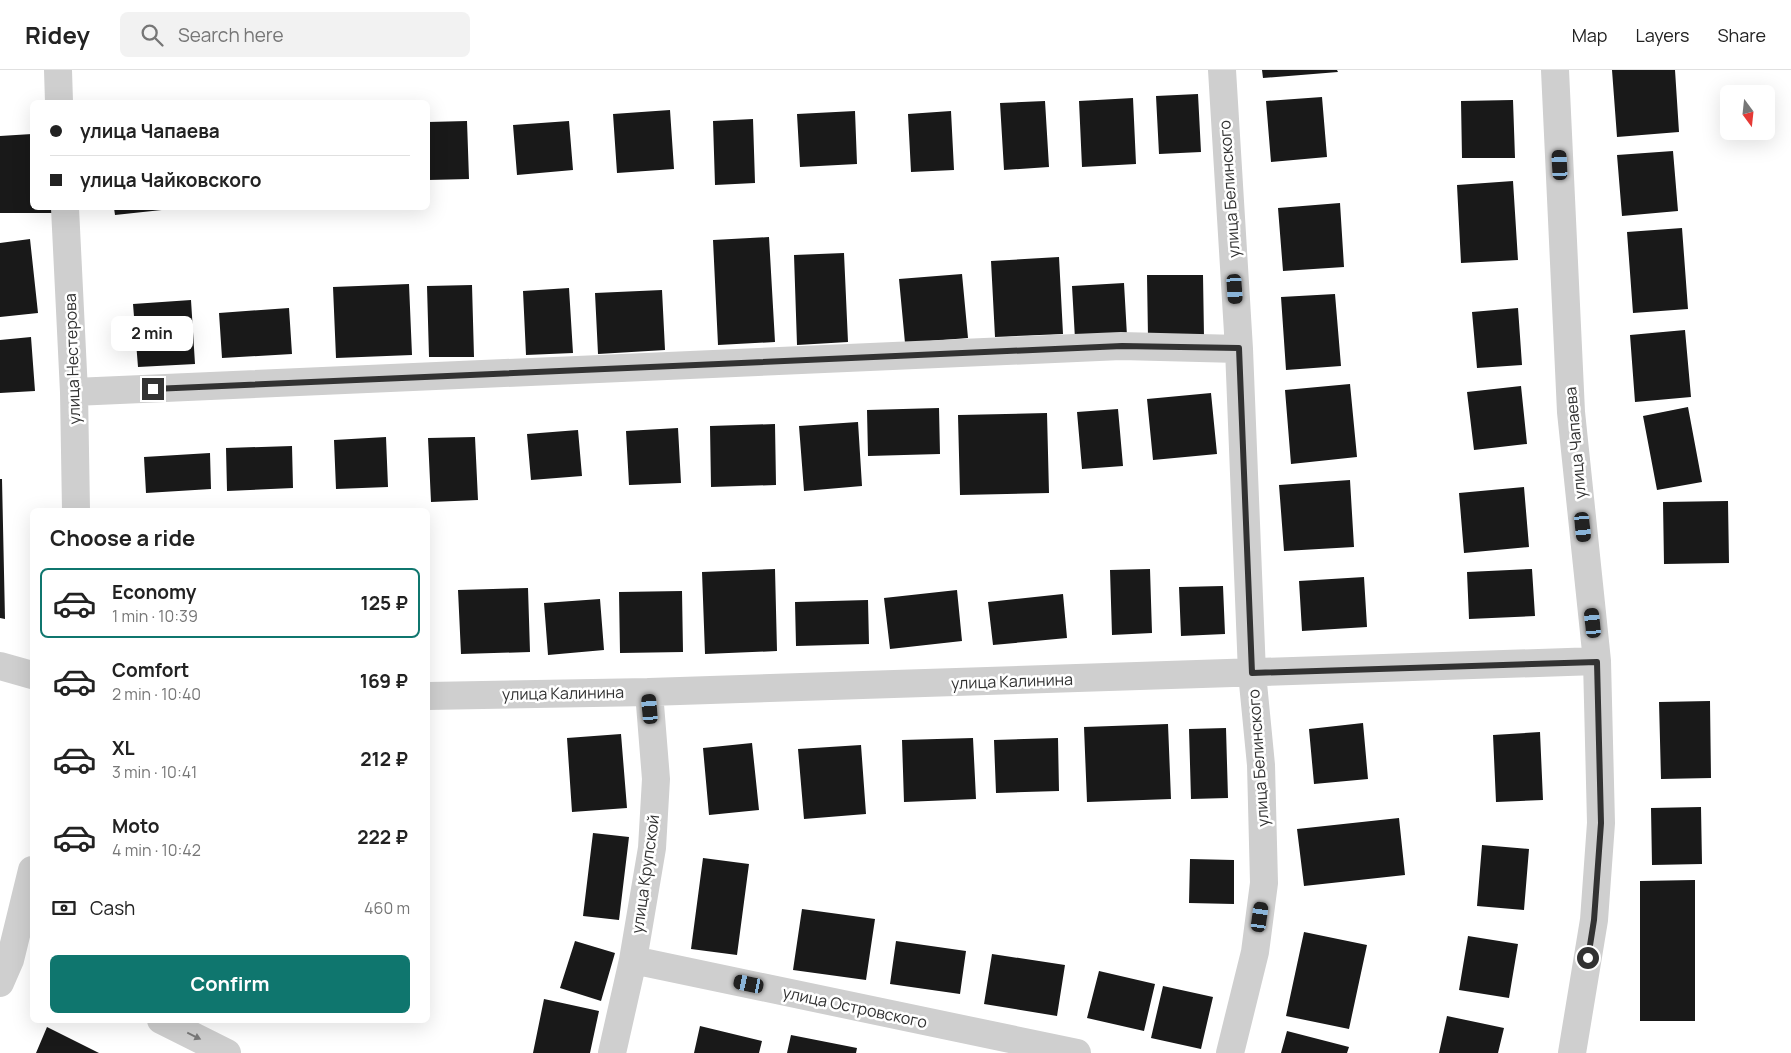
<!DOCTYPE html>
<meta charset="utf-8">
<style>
:root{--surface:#fff;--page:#f2f2f2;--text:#222;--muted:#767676;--line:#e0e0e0;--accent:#0f766e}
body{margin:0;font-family:Manrope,sans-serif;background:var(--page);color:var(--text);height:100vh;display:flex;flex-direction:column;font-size:19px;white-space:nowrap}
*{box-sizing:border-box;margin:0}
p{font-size:16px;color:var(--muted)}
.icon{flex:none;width:28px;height:28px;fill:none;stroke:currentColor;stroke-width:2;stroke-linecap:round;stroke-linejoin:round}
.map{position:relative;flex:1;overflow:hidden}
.side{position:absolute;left:30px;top:438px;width:400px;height:515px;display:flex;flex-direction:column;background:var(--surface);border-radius:8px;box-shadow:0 5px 20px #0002}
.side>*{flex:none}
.top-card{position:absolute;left:30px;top:30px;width:400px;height:110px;border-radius:8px;box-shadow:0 5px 20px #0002;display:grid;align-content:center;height:110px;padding:0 20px;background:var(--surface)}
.needle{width:32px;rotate:165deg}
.controls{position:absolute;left:1720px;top:15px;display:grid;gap:10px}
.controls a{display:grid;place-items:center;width:55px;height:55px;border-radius:8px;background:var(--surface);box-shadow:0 5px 20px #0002;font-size:25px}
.end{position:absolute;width:22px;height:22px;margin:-11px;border:6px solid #323232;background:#fff;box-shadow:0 0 0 2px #fff}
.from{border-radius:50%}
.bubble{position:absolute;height:35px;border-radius:8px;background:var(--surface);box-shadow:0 5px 20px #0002;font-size:16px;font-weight:700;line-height:35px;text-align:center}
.car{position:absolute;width:15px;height:30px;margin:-15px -8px;border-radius:6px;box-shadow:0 0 4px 1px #0007;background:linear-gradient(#222 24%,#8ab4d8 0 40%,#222 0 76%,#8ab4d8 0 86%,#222 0)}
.top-card b{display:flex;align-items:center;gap:18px;height:48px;font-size:19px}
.top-card b+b{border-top:1px solid var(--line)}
.top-card i{width:12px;height:12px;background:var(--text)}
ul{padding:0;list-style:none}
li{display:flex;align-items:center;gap:15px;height:70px;margin:0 10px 8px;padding:0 10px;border:2px solid transparent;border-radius:8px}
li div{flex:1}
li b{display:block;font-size:19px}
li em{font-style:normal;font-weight:700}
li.active{border-color:var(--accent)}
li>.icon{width:45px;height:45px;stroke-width:1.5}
h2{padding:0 20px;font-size:22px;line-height:60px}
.pay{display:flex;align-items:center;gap:12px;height:55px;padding:0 20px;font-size:19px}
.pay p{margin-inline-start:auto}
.cta{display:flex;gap:10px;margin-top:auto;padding:10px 20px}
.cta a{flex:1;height:58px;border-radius:8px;background:var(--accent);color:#fff;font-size:20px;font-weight:700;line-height:58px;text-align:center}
header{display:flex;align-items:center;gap:30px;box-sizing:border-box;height:70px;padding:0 25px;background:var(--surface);border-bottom:1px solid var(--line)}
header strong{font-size:24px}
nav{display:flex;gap:28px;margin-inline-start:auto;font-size:18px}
.search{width:350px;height:45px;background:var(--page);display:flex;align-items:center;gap:12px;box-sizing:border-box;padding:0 18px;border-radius:8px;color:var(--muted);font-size:19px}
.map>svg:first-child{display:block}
.building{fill:#191919}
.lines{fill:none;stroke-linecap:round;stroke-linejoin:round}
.minor{stroke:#cfcfcf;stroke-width:28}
.oneway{fill:#797979}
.route{stroke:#323232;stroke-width:6}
.labels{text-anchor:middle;stroke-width:5;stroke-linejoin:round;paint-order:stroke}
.street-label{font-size:16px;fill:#323232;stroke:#fff}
</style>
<header>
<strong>Ridey</strong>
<div class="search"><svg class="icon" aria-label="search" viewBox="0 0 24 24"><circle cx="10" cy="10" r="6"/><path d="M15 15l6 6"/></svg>Search here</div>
<nav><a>Map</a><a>Layers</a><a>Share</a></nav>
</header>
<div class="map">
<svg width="1791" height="983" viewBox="0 0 1791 983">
<rect width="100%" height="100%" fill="#fff"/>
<path class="building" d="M1262,0H1337L1338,2L1263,8Z
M1612,0H1675L1679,62L1617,67Z
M1198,24L1201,82L1159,84L1156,26Z
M1322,27L1327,87L1271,92L1266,31Z
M1133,28L1136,94L1082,97L1079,31Z
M1513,30L1515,88H1462L1461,31Z
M1045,31L1049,97L1004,100L1000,33Z
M670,40L674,99L617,103L613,44Z
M855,41L857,94L800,97L797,44Z
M951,41L954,100L911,102L908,44Z
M753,49L755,113L715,115L713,51Z
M467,51L469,109L428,110V52Z
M569,51L573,100L517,105L513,55Z
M32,64V138H54L55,143H0V66Z
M1673,81L1678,141L1622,146L1617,85Z
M1513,111L1518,190L1461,193L1457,115Z
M1340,133L1344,197L1283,201L1278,138Z
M114,138H171V139L115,145Z
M1682,158L1688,239L1633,243L1627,162Z
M769,167L775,272L718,275L713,170Z
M30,169L38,243L0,247V173Z
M844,183L848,272L797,275L794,185Z
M1059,187L1063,264L995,267L991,191Z
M962,204L968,268L905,273L899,209Z
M1147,205H1203L1204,267L1148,268Z
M1124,213L1127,266L1075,269L1072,216Z
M409,214L412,285L336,288L333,217Z
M472,215L474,287H429L427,216Z
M569,218L573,283L526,285L523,221Z
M662,220L665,280L598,284L595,223Z
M1335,224L1341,296L1286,300L1281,227Z
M191,230L195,294L138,297L133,234Z
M289,238L292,284L222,288L219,243Z
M1518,238L1522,295L1477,298L1472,242Z
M1685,260L1691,327L1635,332L1630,265Z
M31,267L35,321L0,323V270Z
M1350,314L1357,387L1291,394L1285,320Z
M1521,316L1527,374L1474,380L1467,322Z
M1211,323L1217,384L1153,390L1147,329Z
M1688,337L1702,412L1657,420L1643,346Z
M939,338L940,384L868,386L867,340Z
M1118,339L1123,396L1082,399L1077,342Z
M1047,343L1049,423L960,425L958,345Z
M858,352L862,416L804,421L799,356Z
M775,354L776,415L711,417L710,356Z
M678,358L681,413L629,415L626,361Z
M578,360L582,406L531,410L527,364Z
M386,367L388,417L336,419L334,370Z
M475,367L478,430L431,432L428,368Z
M292,376L293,418L227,421L226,378Z
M210,383L211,419L146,423L144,387Z
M0,409H2L5,549L0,548Z
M1350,410L1354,477L1284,481L1279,415Z
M1524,417L1529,477L1464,483L1459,423Z
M1728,431L1729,493L1664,494L1663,432Z
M775,499L777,581L705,584L702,502Z
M1150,499L1152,563L1112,565L1110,500Z
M1532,499L1535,546L1469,549L1467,502Z
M1364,507L1367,557L1302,561L1299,511Z
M1223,516L1225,564L1181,566L1179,517Z
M528,518L530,582L461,584L458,520Z
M957,520L962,571L890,579L884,528Z
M682,521L683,582L620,583L619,522Z
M1063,524L1067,568L993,575L988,532Z
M600,529L604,580L548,585L544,533Z
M868,530L869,574L796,576L795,532Z
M1710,631L1711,708L1661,709L1659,632Z
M1363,653L1368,709L1314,714L1309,659Z
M1168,654L1171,729L1087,732L1084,657Z
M1226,658L1228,728L1191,729L1189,659Z
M1540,662L1543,730L1496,732L1493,665Z
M621,664L627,738L572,742L567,668Z
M973,668L976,729L904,732L902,670Z
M1058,668L1059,721L996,723L994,670Z
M752,673L759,740L709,745L703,678Z
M861,675L866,744L804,749L798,679Z
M1701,737L1702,794L1652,795L1651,738Z
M1399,748L1405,805L1304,816L1297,759Z
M593,763L629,767L619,850L583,846Z
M1482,775L1529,779L1524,840L1477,836Z
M703,788L749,794L737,885L691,879Z
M1190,789L1234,790V834L1189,833Z
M1695,810V951H1640V811Z
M802,839L875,849L866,910L793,900Z
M1304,862L1367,875L1349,959L1286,946Z
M1468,866L1518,874L1509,928L1459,920Z
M575,871L615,883L601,931L560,918Z
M896,871L966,881L960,924L890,914Z
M992,884L1065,895L1057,946L984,934Z
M1099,901L1155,914L1144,961L1087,948Z
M1163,916L1213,927L1201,979L1151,968Z
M544,929L599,941L590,983H533Z
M1447,946L1504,958L1498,983H1439Z
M700,956L762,971L759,983H694Z
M47,957L99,983H36Z
M1287,961L1349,977L1347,983H1281Z
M791,965L857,978L856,983H787Z"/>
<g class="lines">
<path class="minor" d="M58,0L59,32
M1222,0L1239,279L1252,603L1261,695L1264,813L1255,882L1230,983
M1555,0L1571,342L1597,591L1601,753L1594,850L1572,983
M65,138L74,322L76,440
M74,322L1121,276L1239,279
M0,596L32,605
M428,626L649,622L1597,591
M633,890L1077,983
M0,913L10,890L32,800
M161,950L227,983
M612,983L633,890L652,778L656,709L649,622"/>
</g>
<defs><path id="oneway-solid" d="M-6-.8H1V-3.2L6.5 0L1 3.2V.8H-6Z" transform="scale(1.25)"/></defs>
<use class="oneway" href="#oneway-solid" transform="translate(194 966) rotate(26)"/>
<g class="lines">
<path class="route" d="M153,319L1122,276L1239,278L1252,603L1597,592L1601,753L1594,850L1588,888"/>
</g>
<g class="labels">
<g class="street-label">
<text transform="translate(1229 119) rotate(-94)" y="6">улица Белинского</text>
<text transform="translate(72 289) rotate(-92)" y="6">улица Нестерова</text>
<text transform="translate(1575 373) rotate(-95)" y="6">улица Чапаева</text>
<text transform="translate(1012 611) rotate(-2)" y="6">улица Калинина</text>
<text transform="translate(563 623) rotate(-1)" y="6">улица Калинина</text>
<text transform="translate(1258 688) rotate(-94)" y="6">улица Белинского</text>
<text transform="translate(645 804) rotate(-82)" y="6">улица Крупской</text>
<text transform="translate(855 937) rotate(12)" y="6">улица Островского</text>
</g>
</g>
</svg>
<div class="controls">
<a><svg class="needle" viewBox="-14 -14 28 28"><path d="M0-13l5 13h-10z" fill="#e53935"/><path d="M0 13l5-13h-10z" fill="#767676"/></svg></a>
</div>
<i class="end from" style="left:1588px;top:888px"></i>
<i class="end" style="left:153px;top:319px"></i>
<div class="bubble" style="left:111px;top:246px;width:82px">2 min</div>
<i class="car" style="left:1560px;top:95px;rotate:357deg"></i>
<i class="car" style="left:1235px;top:219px;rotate:176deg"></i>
<i class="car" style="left:1583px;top:457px;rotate:174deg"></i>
<i class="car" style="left:1593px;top:553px;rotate:354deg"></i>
<i class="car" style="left:650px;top:639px;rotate:355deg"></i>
<i class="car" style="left:1260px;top:847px;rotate:8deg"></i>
<i class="car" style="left:749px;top:914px;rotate:282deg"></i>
<div class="top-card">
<b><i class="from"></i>улица Чапаева</b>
<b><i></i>улица Чайковского</b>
</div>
<section class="side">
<h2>Choose a ride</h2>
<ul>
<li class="active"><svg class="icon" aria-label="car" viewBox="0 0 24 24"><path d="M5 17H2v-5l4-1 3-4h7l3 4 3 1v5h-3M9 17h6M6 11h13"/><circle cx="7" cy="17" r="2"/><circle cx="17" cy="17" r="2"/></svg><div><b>Economy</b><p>1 min · 10:39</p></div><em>125 ₽</em></li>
<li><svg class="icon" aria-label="car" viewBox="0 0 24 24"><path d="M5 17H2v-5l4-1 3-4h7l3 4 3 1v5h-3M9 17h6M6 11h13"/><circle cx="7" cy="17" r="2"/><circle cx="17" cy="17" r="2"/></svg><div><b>Comfort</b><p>2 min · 10:40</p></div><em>169 ₽</em></li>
<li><svg class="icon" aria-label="car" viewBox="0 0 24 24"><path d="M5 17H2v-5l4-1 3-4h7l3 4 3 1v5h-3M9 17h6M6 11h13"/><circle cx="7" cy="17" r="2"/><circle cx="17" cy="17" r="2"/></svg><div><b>XL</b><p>3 min · 10:41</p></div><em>212 ₽</em></li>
<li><svg class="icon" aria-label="car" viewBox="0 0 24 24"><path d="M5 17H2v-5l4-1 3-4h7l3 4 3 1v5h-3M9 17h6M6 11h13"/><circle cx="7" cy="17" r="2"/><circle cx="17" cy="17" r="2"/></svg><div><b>Moto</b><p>4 min · 10:42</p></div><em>222 ₽</em></li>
</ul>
<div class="pay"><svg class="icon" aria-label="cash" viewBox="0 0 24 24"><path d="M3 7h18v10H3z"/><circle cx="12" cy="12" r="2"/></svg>Cash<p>460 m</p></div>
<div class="cta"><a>Confirm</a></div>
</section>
</div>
